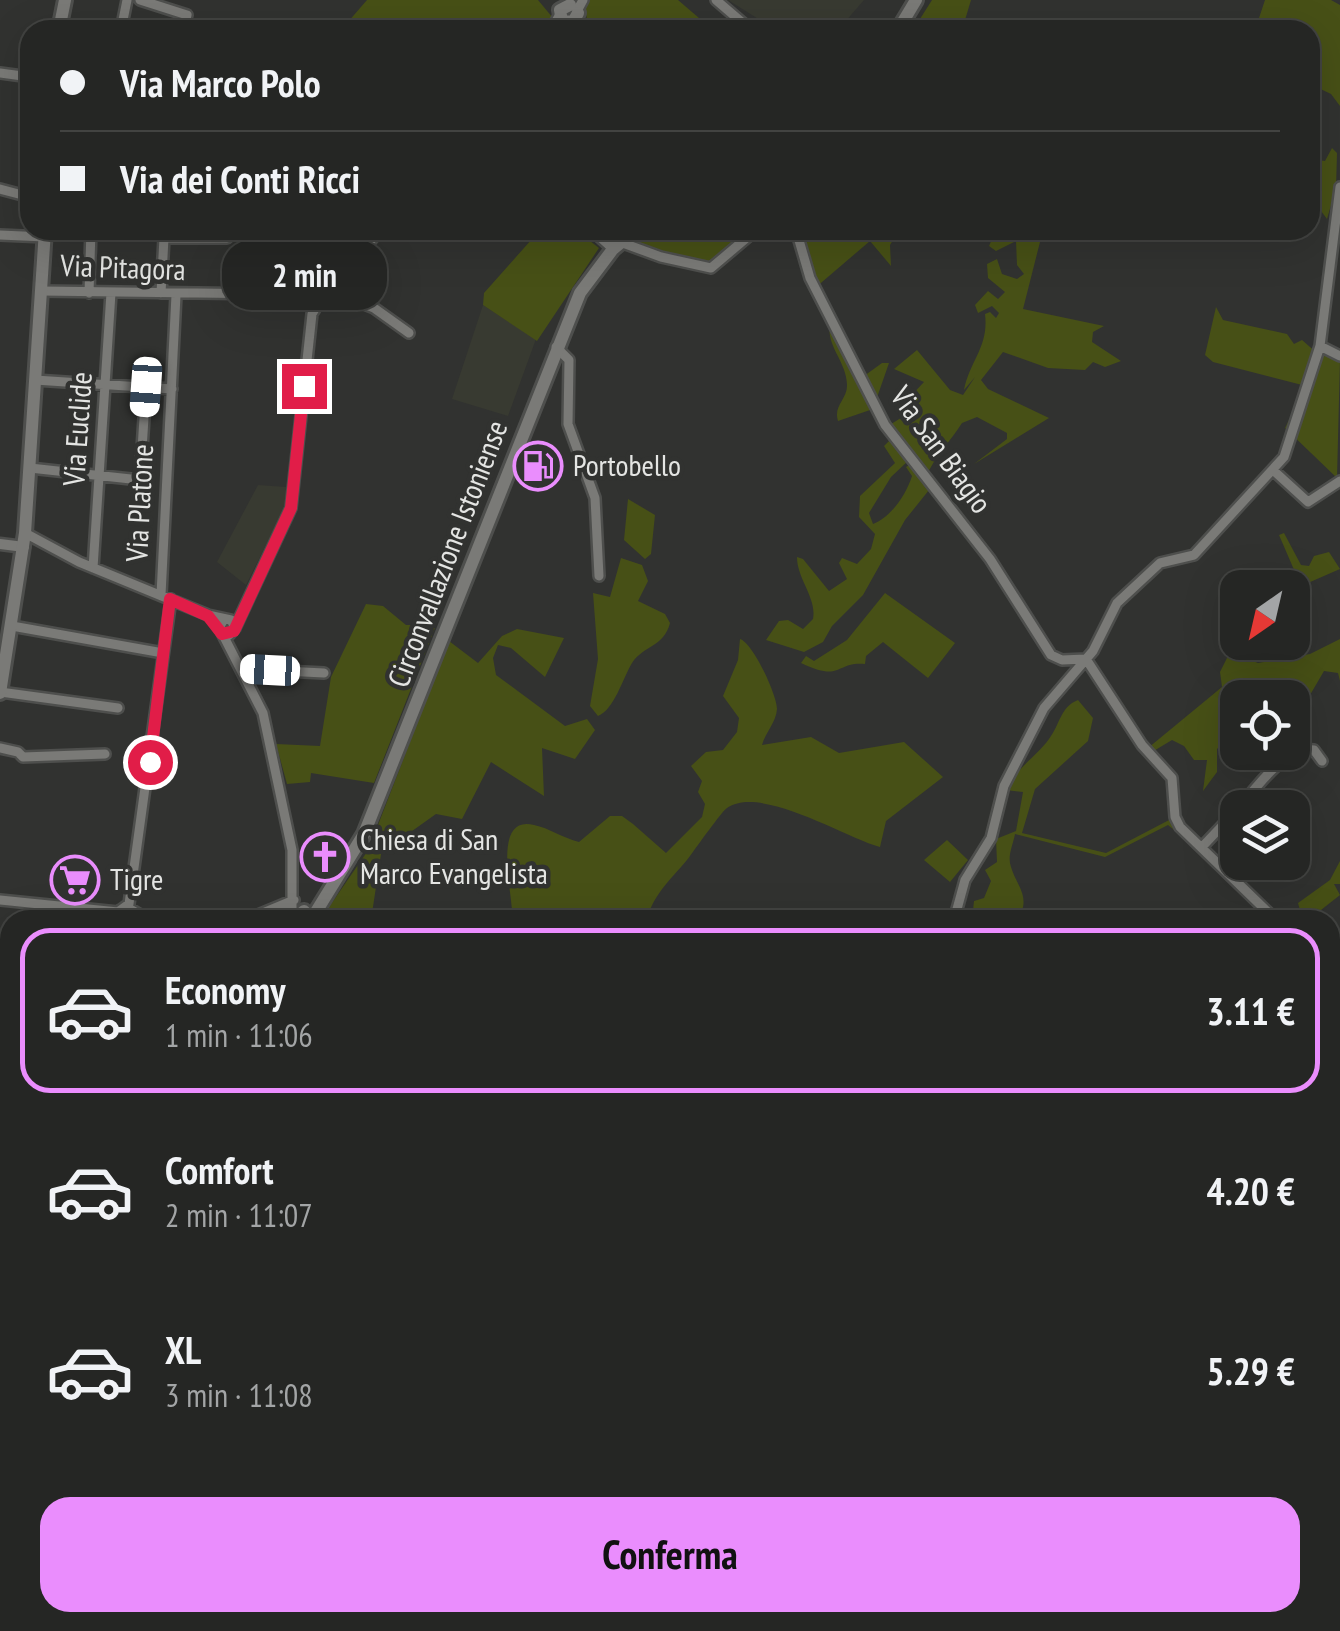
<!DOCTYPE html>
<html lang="it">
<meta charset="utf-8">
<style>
:root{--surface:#252624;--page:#2d2e2c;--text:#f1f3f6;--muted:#a3a5a6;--line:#424341;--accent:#ea8dfd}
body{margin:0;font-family:"PT Sans Narrow",sans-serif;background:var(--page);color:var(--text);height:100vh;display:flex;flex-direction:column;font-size:38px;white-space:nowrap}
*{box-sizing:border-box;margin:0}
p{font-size:32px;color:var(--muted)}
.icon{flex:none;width:55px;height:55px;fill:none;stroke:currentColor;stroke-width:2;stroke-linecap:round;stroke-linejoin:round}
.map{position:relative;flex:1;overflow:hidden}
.sheet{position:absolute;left:0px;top:910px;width:1340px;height:722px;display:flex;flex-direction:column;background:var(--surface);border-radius:30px 30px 0 0;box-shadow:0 10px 40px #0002,0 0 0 2px var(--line)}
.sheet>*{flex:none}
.top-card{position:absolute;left:20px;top:20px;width:1300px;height:220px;border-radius:30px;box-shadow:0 10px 40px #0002,0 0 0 2px var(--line);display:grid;align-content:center;height:220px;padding:0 40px;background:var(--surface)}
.needle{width:65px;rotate:214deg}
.controls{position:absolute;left:1220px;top:570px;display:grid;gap:20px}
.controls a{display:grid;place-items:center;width:90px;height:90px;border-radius:20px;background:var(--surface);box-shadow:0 10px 40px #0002,0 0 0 2px var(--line);font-size:50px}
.end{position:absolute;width:45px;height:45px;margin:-22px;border:12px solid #e11d48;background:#fff;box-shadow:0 0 0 5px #fff}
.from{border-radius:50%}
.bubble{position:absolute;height:70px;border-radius:30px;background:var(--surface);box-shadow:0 10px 40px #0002,0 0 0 2px var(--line);font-size:32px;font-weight:800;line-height:70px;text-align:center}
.car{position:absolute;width:30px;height:60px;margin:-30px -15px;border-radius:12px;box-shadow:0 0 8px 2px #0007;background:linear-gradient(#fff 24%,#345 0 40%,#fff 0 76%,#345 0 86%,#fff 0)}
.top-card b{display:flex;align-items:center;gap:35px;height:95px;font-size:38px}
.top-card b+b{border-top:2px solid var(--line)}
.top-card i{width:25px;height:25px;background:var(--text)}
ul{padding:18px 0 0;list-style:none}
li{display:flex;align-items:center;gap:30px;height:165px;margin:0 20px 15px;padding:0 20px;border:5px solid transparent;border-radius:30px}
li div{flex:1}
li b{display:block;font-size:38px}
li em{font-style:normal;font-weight:800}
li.current{border-color:var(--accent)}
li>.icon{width:90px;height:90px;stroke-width:1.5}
.button{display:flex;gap:20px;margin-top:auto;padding:20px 40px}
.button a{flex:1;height:115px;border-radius:30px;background:var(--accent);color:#111;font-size:40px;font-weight:800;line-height:115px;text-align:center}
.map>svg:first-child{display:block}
.built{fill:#383a31}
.green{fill:#475016}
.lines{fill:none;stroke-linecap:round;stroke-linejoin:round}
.stream{stroke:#380540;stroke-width:2.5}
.minor-casing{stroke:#4e4f4d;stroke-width:14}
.tertiary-casing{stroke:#4e4f4d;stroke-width:15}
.secondary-casing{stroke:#4e4f4d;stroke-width:18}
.minor{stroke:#7a7a77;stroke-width:9}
.tertiary{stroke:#7a7a77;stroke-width:10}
.secondary{stroke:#7a7a77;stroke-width:12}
.route{stroke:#e11d48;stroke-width:12}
.labels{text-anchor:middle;stroke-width:9;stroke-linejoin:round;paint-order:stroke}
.street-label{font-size:30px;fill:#e4e5e3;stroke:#313230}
.poi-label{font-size:30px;fill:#e4e5e3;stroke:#313230;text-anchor:start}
</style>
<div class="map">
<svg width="1340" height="1631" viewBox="0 0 1340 1631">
<rect width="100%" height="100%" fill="#313230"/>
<path class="built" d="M728,0H864L838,30H776Z
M483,305L536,339L508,416L452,399Z
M258,485L286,487V505L246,585L217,562Z"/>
<path class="green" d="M367,0H538L553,18L543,30H341Z
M590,0H678L713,30H596L587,20L585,6Z
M932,0H971L962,30H913Z
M1265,0H1331L1340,5V106L1331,94L1310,84V30H1255Z
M1332,148L1337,153L1336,188L1327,219L1310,196V159L1325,161Z
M540,230H576L599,248L537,341L483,305L484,293Z
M650,230H751L711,265L635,245V239Z
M799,230H899L890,245L891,266L870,241L815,288Z
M996,230H1049L1040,242L1023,309L1104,326L1093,332L1092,342L1121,361L1105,367L1093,362L1085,370L1048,368L1003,352L981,380L988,389L1049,418L974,464L1007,439V433L977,417L962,423C951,441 935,455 925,479L888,426L904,416L907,400L924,382L894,369L917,350L950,390L963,395L975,377L964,390C970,360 989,347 985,314L990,312L996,318L999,313L992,306L978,313L975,305L988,291L998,299L1005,292L988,278L987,264L997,259L1002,274L1017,279L1024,274L1017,265L1016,241L996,251L989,246Z
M1216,307L1223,320L1287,334L1294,344L1302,340L1318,354L1320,350L1340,360L1337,478L1285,428L1306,386L1213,362L1205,355Z
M830,324L864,376L882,363H889L873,409L838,421C833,405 848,399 847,384C846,361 826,346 830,324Z
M890,440L909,460L891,477L869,513L873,524C891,517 906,495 912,476L906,467L911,464L929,490L905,520L863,595L832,626L823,642L804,652L766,640L779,621L788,620L803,629L813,619C817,598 797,579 797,557L803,559L829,591L847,579L839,563L842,558L857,564L871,549L875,534L859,517L860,496L895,463L884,446Z
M628,499L655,515L651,554L645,559L624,540Z
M1284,533L1301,565L1309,566L1314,556L1329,552L1340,569L1301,586L1279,535Z
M621,558L642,565L648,581L638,601L665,614L670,623C664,647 644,645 632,663C623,678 614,710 598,716L590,706L598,659L593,593L610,597Z
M885,593L955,643L928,678L883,642L866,656L865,664C835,661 843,683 801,663L806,656L814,661L847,640Z
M366,604L383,606L406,625H436L374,783L311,773L310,782L287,784L276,744L320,746L331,677Z
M517,629L564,638L545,677L511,648L498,645L493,658L496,675L565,726L587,719L595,730L575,759L542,748L544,796L491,762L462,819L436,814L398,841L371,843L449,641L478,663L502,636Z
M740,639C753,643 777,695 777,709C776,723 766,731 762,745L811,737L839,753L904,742L943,777L886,821L880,847C842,836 761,785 727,808C722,811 696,848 690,856C674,877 653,893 647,920H512C515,900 489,814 534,825C549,828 563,838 579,842L610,816H622L633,824L666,853L702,817L705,804L698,792L702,781L691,766L706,752L723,750L737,732L739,718L723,696L738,660Z
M1340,639V681L1338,673L1324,671L1310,695L1293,705L1292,698H1238L1237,729L1217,749V772L1203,791L1207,760H1194L1184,746L1172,740L1152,752L1148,748L1222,687L1220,672L1230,652L1258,663L1310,654Z
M1078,700L1093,718L1088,741L1035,789L1022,833L1106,853L1171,819L1198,849L1168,825L1105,857L1015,834C1013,845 1007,856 1011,867C1018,889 1031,896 1018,920H972L974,901L984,898L991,881L985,870L997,862L996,839L1016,831L1023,792L1006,790C1018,766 1035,758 1049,739C1060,725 1060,707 1078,700Z
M947,840L968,860L950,882L924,860Z
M369,849L381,854L371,920H320Z
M1340,861V884H1334L1340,895L1321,910V920L1302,917L1298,903L1330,880Z"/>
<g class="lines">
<path class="stream" d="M548,1631L557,1622"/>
<g class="minor-casing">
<path id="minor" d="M140,0L187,15L183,30
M716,0L751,30
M577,11L583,0
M121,30L127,0
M551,30L559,16
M0,73L30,77
M0,189L30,197
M592,230L613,249
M796,230L810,278L885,425L990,559L1051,655L1062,660L1086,659L1142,745L1172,778L1175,817L1180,827L1276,920
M0,235L45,237
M620,242L661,257L711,268L756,230
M41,291L342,295L374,308L409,333
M89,293L91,230
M161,293L164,238H227L233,230
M1320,346L1340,356
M556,347L569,360L568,424L595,498L599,576
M35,380L172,389
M30,468L140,480L146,387
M1274,471L1308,502L1340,481
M25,533L79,562L208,615L231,620L235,628L229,635L219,628L224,619
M93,568L111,293
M161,595L176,295
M12,626L163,653
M235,628L291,508L312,314L324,294L380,230
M222,633L263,713L292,850V920
M243,669L324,673
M0,692L118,708
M0,748L18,752L23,757L105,754
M1239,808C1256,788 1285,746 1314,750L1322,761
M1202,847L1238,809
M0,900L118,912L129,904L171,599
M127,907L149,920
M246,920L294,900
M954,920L965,880L991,838L1004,786L1044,708L1093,651L1117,603L1160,563L1194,555L1284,457L1320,346L1340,187
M1330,977L1340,980
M1330,1035L1340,1019
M0,1067L10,1071
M0,1295L10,1298
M0,1578L10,1580
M526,1631L536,1622
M591,1631L596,1622"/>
</g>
<g class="tertiary-casing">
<path id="tertiary" d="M0,544L24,547
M597,1622L611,1626L635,1622
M678,1622L705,1631
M920,1622L937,1631
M725,1631L767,1622"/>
</g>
<g class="secondary-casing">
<path id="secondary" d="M570,5L560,10L562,21L573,22L578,13
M59,30L65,0
M898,30L916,0
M0,693L25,533L45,230
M294,920L304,911L311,920
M311,920L364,834L580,293L613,249L636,230
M0,1279L10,1272"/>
</g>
<use href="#minor" class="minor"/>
<use href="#tertiary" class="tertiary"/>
<use href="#secondary" class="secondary"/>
</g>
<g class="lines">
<path class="route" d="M150,762L170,599L208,616L222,634L234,631L291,508L304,386"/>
</g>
<defs>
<g id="fuel-ring" transform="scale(2.5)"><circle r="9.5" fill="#313230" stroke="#ea8dfd" stroke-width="1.5"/><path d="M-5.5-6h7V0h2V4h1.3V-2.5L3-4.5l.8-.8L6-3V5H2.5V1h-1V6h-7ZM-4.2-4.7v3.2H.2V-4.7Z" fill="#ea8dfd"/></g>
<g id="church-ring" transform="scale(2.5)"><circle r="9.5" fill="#313230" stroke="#ea8dfd" stroke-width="1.5"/><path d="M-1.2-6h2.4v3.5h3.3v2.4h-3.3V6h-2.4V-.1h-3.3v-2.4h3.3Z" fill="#ea8dfd"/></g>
<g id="supermarket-ring" transform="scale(2.5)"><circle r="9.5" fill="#313230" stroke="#ea8dfd" stroke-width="1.5"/><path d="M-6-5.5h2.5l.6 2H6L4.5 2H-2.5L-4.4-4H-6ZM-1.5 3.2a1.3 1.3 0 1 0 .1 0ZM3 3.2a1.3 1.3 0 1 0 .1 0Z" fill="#ea8dfd"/></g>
</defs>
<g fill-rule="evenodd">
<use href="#fuel-ring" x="538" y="466"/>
<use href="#church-ring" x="325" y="857"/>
<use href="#supermarket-ring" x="75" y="880"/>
</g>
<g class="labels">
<g class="street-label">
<text transform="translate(123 268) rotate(2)" y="10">Via Pitagora</text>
<text transform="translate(78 429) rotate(-86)" y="10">Via Euclide</text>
<text transform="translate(941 450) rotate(54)" y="10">Via San Biagio</text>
<text transform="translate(140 503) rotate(-87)" y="10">Via Platone</text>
<text transform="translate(448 554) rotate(-69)" y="10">Circonvallazione Istoniense</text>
</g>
<g class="poi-label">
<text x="573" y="476">Portobello</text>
<text x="360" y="850">Chiesa di San<tspan x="360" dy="34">Marco Evangelista</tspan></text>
<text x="110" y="890">Tigre</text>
</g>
</g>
</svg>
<div class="controls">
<a><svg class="needle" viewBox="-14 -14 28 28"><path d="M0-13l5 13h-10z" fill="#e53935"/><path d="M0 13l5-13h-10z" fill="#a3a5a6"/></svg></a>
<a><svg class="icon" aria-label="locate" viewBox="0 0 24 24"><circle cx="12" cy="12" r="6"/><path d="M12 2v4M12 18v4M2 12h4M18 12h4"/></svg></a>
<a><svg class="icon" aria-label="layers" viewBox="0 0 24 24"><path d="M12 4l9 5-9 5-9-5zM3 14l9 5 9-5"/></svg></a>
</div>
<i class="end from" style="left:150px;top:762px"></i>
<i class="end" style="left:304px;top:386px"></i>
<div class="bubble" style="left:222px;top:240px;width:165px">2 min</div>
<i class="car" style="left:146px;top:387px;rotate:184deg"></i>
<i class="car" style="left:270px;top:670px;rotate:273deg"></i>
<div class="top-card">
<b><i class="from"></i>Via Marco Polo</b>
<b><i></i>Via dei Conti Ricci</b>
</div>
<section class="sheet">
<ul>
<li class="current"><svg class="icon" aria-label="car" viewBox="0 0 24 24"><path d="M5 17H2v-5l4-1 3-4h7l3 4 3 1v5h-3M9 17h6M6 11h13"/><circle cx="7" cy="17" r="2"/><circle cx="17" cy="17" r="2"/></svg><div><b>Economy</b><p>1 min · 11:06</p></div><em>3.11 €</em></li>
<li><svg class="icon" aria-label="car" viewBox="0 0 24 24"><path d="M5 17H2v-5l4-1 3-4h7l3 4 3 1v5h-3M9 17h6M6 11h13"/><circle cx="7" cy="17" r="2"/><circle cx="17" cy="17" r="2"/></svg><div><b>Comfort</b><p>2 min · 11:07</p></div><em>4.20 €</em></li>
<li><svg class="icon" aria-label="car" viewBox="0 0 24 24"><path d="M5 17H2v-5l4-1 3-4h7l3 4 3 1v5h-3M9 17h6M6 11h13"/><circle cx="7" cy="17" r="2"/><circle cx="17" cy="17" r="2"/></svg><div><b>XL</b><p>3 min · 11:08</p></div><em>5.29 €</em></li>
</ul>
<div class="button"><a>Conferma</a></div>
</section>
</div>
